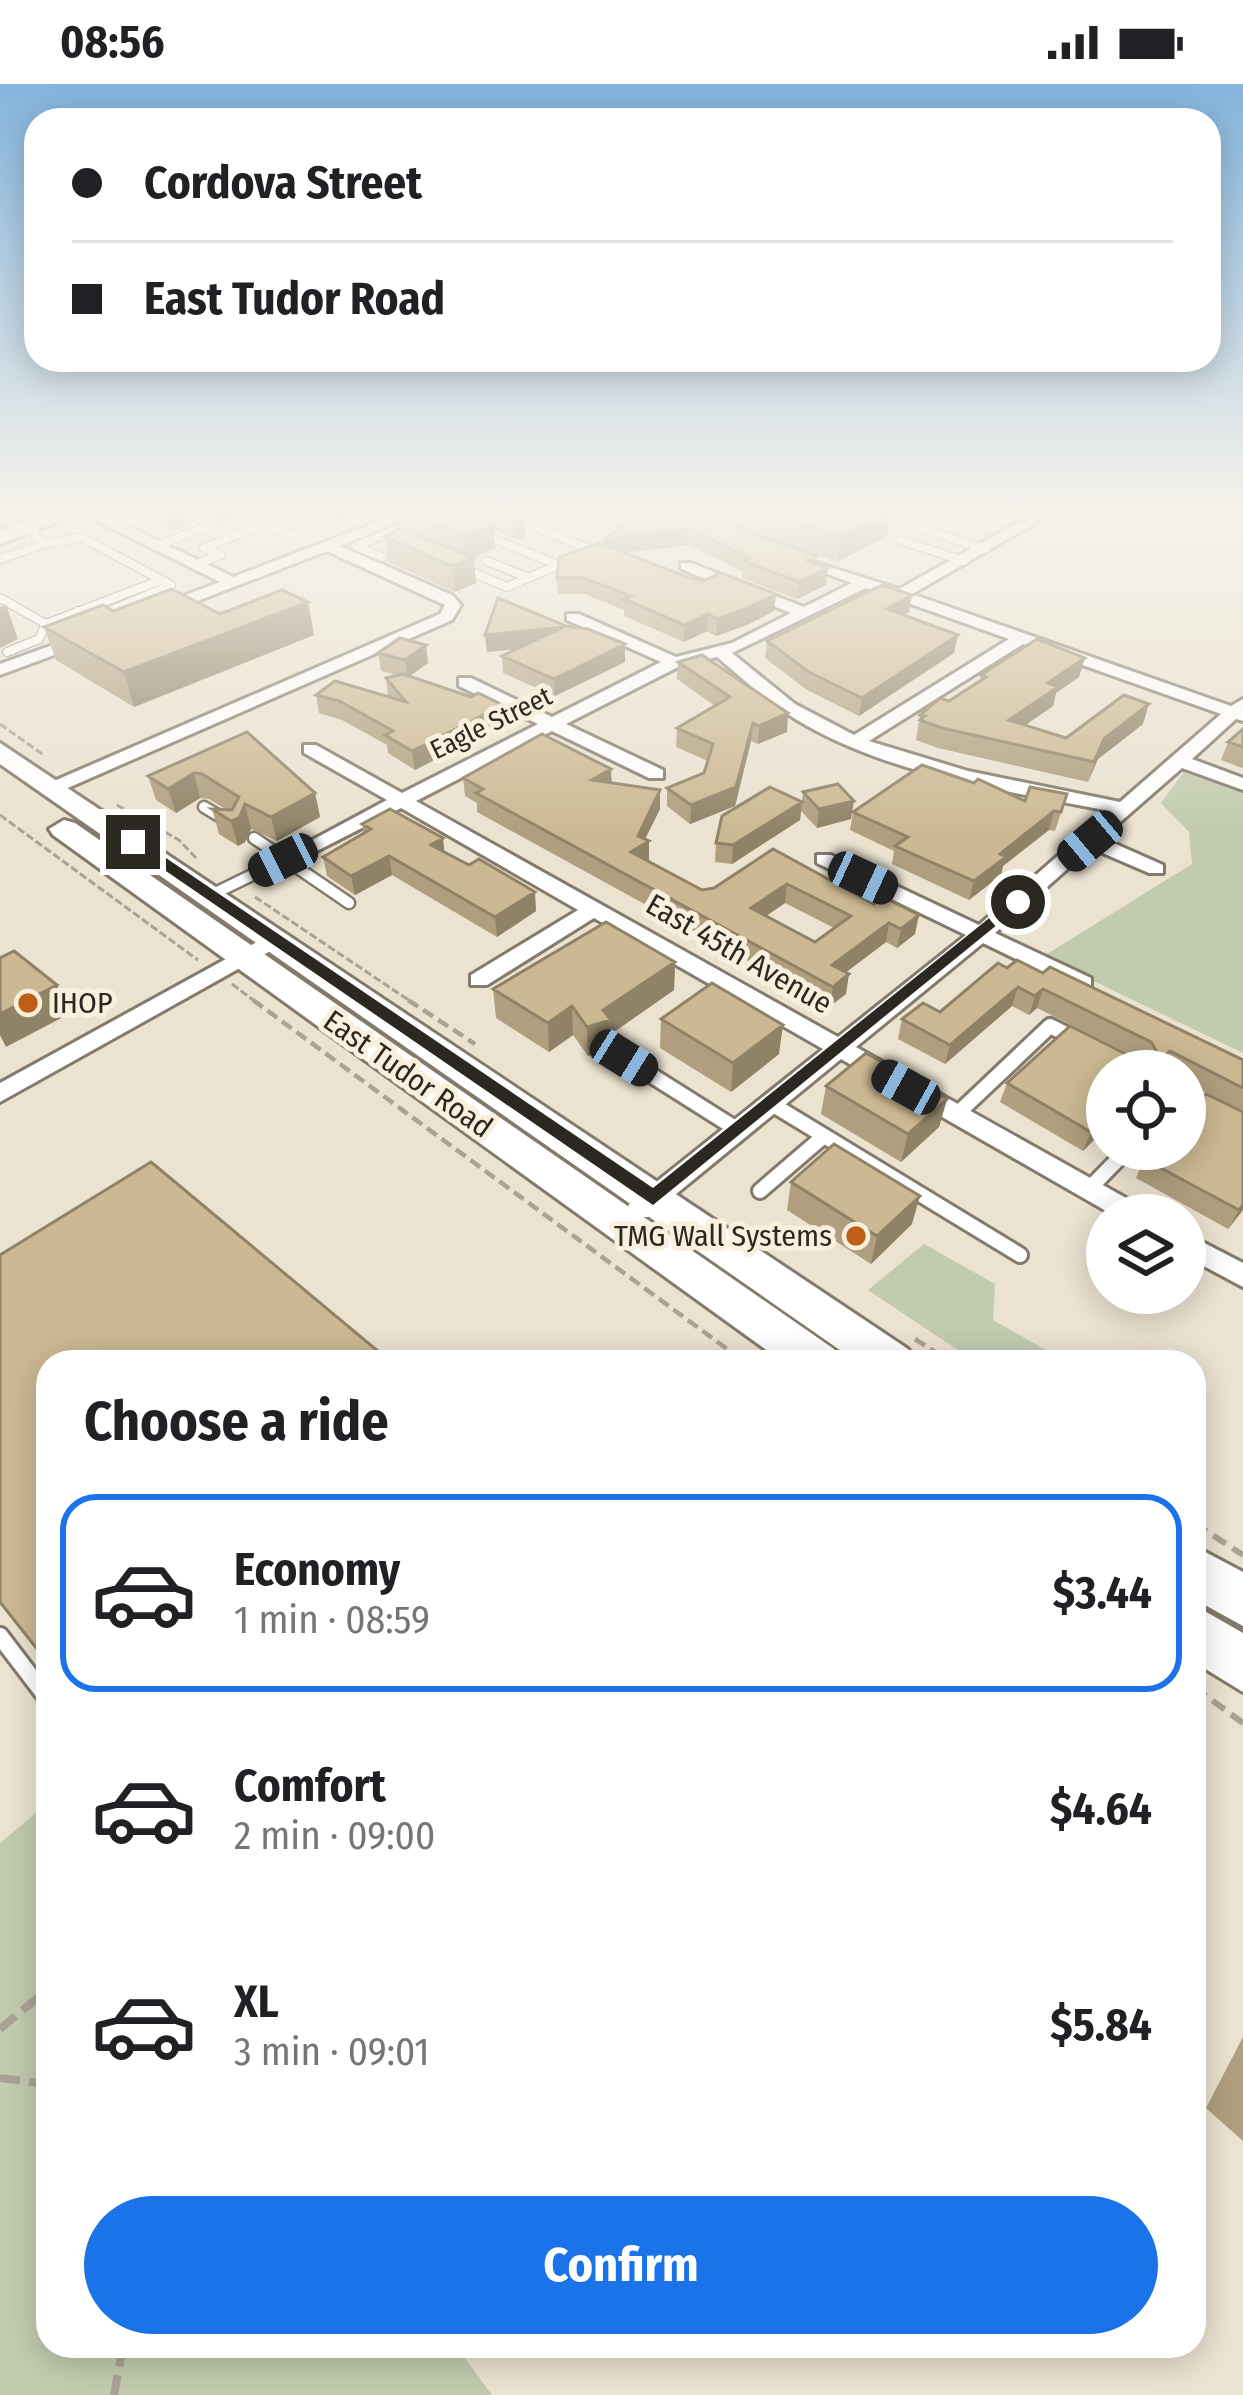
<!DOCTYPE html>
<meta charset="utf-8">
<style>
:root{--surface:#fff;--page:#f6f6f6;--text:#202124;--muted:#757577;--line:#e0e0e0;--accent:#1a73e8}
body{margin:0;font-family:"Fira Sans Condensed",sans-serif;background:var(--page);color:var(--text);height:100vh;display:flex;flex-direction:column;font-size:45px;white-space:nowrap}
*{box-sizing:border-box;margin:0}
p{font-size:39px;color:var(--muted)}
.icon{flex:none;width:66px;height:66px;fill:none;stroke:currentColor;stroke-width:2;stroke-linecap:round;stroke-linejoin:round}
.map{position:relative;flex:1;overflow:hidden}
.side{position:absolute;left:36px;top:1266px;width:1170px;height:1008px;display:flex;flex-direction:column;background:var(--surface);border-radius:36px;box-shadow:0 6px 30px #0003}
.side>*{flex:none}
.hud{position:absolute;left:24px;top:24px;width:1197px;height:264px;border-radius:36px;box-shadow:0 6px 30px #0003;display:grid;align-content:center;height:264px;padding:0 48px;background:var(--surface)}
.controls{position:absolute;left:1086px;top:966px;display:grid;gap:24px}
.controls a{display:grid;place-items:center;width:120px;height:120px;border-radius:50%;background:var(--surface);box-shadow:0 6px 30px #0003;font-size:60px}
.end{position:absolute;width:54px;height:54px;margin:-27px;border:15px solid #2b2821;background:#fff;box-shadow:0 0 0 6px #fff}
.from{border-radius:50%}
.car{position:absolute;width:36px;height:72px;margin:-36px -18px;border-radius:15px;box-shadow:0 0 9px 3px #0007;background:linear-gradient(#222 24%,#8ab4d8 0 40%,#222 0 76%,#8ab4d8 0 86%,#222 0)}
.hud b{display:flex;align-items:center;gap:42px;height:114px;font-size:45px}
.hud b+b{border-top:3px solid var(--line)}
.hud i{width:30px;height:30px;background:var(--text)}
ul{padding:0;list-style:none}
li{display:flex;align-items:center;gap:36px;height:198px;margin:0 24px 18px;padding:0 24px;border:6px solid transparent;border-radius:36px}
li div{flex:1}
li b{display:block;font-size:45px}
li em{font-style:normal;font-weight:700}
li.current{border-color:var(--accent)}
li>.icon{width:108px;height:108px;stroke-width:1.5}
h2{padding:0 48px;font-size:54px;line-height:144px}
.primary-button{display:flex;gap:24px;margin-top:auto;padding:24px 48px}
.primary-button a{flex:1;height:138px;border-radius:72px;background:var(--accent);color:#fff;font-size:48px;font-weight:700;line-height:138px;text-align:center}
.status{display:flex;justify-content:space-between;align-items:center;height:84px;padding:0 60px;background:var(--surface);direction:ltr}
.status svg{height:33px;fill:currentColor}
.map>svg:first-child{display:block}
.green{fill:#c2cbae}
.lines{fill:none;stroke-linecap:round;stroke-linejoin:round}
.service-far3-casing{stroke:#837a6b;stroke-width:10}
.service-far2-casing{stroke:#837a6b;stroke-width:15}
.service-far1-casing{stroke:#837a6b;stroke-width:20}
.service-casing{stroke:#837a6b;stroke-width:22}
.minor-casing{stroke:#837a6b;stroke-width:6}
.secondary-casing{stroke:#837a6b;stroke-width:6}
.primary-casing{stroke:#837a6b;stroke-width:6}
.path-far3{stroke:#aaa395;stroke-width:3;stroke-dasharray:8 3;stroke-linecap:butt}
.path-far2{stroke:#aaa395;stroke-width:4.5;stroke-dasharray:12 6;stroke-linecap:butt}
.path-far1{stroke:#aaa395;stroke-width:6;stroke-dasharray:15 8;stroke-linecap:butt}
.path{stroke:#aaa395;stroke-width:8;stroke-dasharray:20 9;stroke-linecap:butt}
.service-far3{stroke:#fff;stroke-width:8}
.service-far2{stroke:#fff;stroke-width:10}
.service-far1{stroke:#fff;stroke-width:14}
.service{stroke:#fff;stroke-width:16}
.minor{fill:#fff;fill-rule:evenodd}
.secondary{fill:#fff;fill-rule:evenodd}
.primary{fill:#fff;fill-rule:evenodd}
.wall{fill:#af9f7e;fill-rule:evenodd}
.shaded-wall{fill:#8f8267}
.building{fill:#ccb993;stroke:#8f8267;stroke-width:3;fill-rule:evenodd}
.route{fill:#2b2821}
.poi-dot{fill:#be5f18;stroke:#f8efdd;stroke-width:4.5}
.labels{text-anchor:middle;stroke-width:10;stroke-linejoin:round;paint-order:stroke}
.far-street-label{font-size:27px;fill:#2b2821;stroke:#f8efdd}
.street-label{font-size:30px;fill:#2b2821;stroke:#f8efdd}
.poi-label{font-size:30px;fill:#2b2821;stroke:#f8efdd;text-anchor:start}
</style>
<div class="status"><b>08:56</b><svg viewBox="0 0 49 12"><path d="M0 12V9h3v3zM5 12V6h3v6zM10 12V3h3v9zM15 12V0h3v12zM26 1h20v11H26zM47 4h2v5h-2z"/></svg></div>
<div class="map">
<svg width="1243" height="2311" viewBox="0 0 1243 2311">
<rect width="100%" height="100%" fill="#ebe2d0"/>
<path class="green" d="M1186,685L1243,705V969L1048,875L1047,870L1192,780L1189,748L1161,719Z
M924,1160L995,1200L993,1236L1046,1266L1036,1278H976L868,1206Z
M48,1719V2262H456L492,2311H0V1759Z"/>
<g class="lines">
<g class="service-far3-casing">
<path id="service-far3" d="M381,425L401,434
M282,427L287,425
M0,434L33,448L44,460L0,475
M104,436L138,425
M119,443L171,426
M918,444L985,465
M477,448L558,481L592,466L489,425
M900,456L964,477
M44,460L81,453L171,501L98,532L78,527
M403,460L383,451L454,425
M156,462L212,441L180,425
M382,473L356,462L383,451
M487,477L529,494
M195,481L220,471L204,464L265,440L292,450
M462,484L507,503L558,481
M0,514L46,540L39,555L7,568
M46,540L161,496"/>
</g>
<g class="service-far2-casing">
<path id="service-far2" d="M204,723L226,736
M254,754L349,819
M211,811L287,774"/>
</g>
<g class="service-far1-casing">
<path id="service-far1" d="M624,974L738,1046
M1185,1011L1243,1041
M770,1019L1020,1171
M956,1031L1050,942L1080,957
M1089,1105L1128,1065
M760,1107L824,1052"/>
</g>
<g class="service-casing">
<path id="service" d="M0,1552L48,1615"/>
</g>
<g class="minor-casing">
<path id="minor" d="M74,425H92L233,493L411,425H431L340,462L452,511L461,521L452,536L54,710L45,704L47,700L440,530L445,521L327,467L161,531H149V525L220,498Z
M1042,425H1060L912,510L1231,622L1243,615V637L1236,635L1192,675L1243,694V706L1182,684L1102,754L1163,781V789H1149L1091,764L995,849L1091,894V904H1075L983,859L856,963L1144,1124L1148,1131H1113L841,975L648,1133H630L626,1126L630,1119L823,965L594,834L487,901H471V891L578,826L401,724L307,772L300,774L290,768L387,716L304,669V661H316L402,709L538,640L459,602V594H471L552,633L661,578L567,536V530H579L676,573L732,559L791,529L681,485V479H691L804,523L852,499L789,476V470L899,505ZM866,504L1009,555L854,651L795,620L732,569ZM1023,560L1221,630L1120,718L968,687L869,657ZM717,573C743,595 768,618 797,636C890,692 1005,706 1109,727L979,841L831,771H817V779L966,851L838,953L416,717L552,647L649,694H663V686L566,640L680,582Z
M86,549L94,554L92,557L0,591V580Z
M275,848L283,850V860L0,1018V999Z
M1185,1149L1243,1179V1203L1185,1172Z"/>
</g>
<g class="secondary-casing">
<path id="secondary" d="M61,425H90L0,460V447Z"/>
</g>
<g class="primary-casing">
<path id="primary" d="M0,659L908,1265L915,1278H857L0,680Z
M64,736L75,739L834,1265L841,1278H783L53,751L49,745Z
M1194,1462L1243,1488V1542L1194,1515Z
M1194,1521L1243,1549V1608L1194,1578Z"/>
</g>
<path class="path-far3" d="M0,640L45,672
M117,721L179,756L196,774
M0,731L198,876
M255,813L413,919
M232,900L257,919"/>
<path class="path-far2" d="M253,916L738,1273
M408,916L475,960
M915,1255L943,1273"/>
<path class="path-far1" d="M733,1270L744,1278
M938,1270L950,1278
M1194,1439L1243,1471
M1194,1603L1243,1639"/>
<path class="path" d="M0,1945L48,1905
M0,1994L48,2000
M114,2311L123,2262"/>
<use href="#service-far3" class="service-far3"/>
<use href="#service-far2" class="service-far2"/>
<use href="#service-far1" class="service-far1"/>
<use href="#service" class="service"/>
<use href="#minor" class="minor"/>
<use href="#secondary" class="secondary"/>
<use href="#primary" class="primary"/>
</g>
<path class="wall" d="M152,425H188L191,440L172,447L156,439Z
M197,425H262L220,441Z
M305,425H377L378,433L369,436L356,430L337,437Z
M458,425H566L539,436L519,428L524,431L525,452L517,456L494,446L495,464L473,473L476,499L455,508L388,478L385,453L405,446L403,427Z
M649,425L816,480L826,501L797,515L742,494L743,488L688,461L625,469L774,527L747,541L716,552L707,547L684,558L624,532V526L585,510H558L557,494L604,461Z
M689,425H879L887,452L837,478Z
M1169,425H1222L1205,436Z
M308,518L314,551L134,623L56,576L44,543L113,527L220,530Z
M909,528L904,531L954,569L859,632L807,606L765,574L767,557Z
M566,542L625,560V578L555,612L503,589L502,572L517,565L487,568L485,551Z
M426,561L428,579L410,592L503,621L504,639L415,686L388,669L387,661L342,636L319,629L316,611L388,612L386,594L397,591L381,587L378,569Z
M678,578L787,648L758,660L751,657L735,722L690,740L667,722V704L704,689L708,677L676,663L677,644L715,622L677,595Z
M981,591L1079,593L1056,609L1053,622L1025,641L1066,654L1143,640L1098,675L1088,698L938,664L916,656L920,631L949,617L980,597Z
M1243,645V683L1242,684L1221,676L1228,658Z
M247,648L315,709L320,733L277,757L251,745L245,758L238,762L219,750L212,725L227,726L209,715L200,714L176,729L156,716L148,692Z
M463,694L612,699L660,706V725L645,755L649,776L647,777L702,806L714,804L773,765L915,850L897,864L886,858L845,889L846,910L830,922L477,728V719L465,712ZM785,819L834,844L815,858L766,832Z
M803,708L851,735L817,744L801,727L800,736L732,780L715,778L716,759L802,717Z
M1067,710L1055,747L1049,746L1003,782L1001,791L969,816L892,780L894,767L850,746L853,728L1025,717Z
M362,740L445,768L536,827L497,853L392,791L355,811L327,792L323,773L364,749Z
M675,878L674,906L611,950V965L588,972L573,951L549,968L496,934L493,905Z
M1007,884L1043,889L1243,976V1126L1228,1145L1136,1094L1144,1075L1241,1027L1185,998V987H1107V1043L1083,1067L1000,1018L1007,999L1143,977L1037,924L1029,931L1012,922L945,980L898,955L902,935L940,928Z
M661,935L779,970L731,1008L660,964Z
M826,1002L947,1015L939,1043L901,1078L821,1030Z
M791,1098L912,1140L871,1180L787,1126Z
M1243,1953V2057L1206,2024Z"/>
<path class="shaded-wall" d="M167,425H188L191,440L172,447Z
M217,425H262L220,441Z
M335,425H356V430L337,437Z
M368,425H377L378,433L369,436Z
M539,425H566L539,436Z
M1209,425H1222L1205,436Z
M891,429L887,452L837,478L840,454Z
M524,431L525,452L517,456L516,434Z
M493,440L495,464L465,477L463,452Z
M689,444L688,461L604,471V455Z
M474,474L476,499L455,508L452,482Z
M828,484L826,501L797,515L799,498Z
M776,510L774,527L747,541L716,552L717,535Z
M912,511L909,528L885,543L887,525Z
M308,518L314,551L134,623L124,588Z
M6,520L18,555L0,564V523Z
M708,530L707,547L684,558V541Z
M564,543L565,560L487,568L485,551Z
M958,551L954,569L859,632L862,614Z
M625,560V578L555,612L554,595Z
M426,561L428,579L407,594L405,576Z
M1085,574L1079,593L1056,609L1053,622L1004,656L1009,636L1048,599Z
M1149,620L1143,640L1098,675L1088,698L1104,655Z
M503,621L504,639L415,686L412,667Z
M788,629L787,648L758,660L759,642Z
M753,639L751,657L735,722L690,740L691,721Z
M611,685L612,703L592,696Z
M194,689L200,714L176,729L168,705Z
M660,706V725L642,761L649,757V776L631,787V768Z
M315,709L320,733L277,757L271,733Z
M854,717L851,735L817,744L819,725Z
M802,718L800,736L732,780L733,761Z
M245,720L251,745L245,758L238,762L231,737Z
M1054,727L1049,746L1003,782L1001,791L969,816L974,797L1000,770Z
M443,754L445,773L431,761Z
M389,772L392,791L355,811L351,792Z
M787,800L785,819L750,843L751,824Z
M535,808L536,827L497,853L495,833Z
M919,831L915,850L897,864L901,845Z
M889,839L886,858L829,901L832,881Z
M675,878L674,906L611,950V965L588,972L587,943L603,926Z
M849,890L846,910L830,922L833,903Z
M57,901L69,930L6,963L0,951V930Z
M1018,903L1012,922L945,980L950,961Z
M1043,905L1037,924L1029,931L1035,912Z
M572,922L573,951L549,968L548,939Z
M783,941L779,970L731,1008L733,979Z
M1170,967L1160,987H1150Z
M947,1015L939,1043L901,1078L908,1050Z
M1107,1032V1043L1083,1067L1091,1048Z
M920,1112L912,1140L871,1180L877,1152Z
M1243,1121V1126L1228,1145L1239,1126Z"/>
<path class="building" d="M408,425H456L493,440L463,452L403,427Z
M494,425H513L524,431L516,434Z
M649,425H686L817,472L808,477L828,484L799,498L744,477L750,474L689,444L604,455Z
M756,425H879L891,429L840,454Z
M400,444L474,474L452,482L385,453Z
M599,459L687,493L703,497L721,489L776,510L748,524L717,535L708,530L684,541L624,515L631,512L584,494H557L559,473Z
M882,501L912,511L887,525L958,551L862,614L809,588L767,557Z
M172,505L220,530L282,506L308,518L124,588L44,543L103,521L113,527Z
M498,514L566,542L588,545L625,560L554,595L502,572L564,543L485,551Z
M400,554L426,561L405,576L378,569Z
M1037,555L1085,574L1048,599L1058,603L1009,636L1066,654L1124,611L1149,620L1104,655L1094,678L942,644L920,636L925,632L920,631L940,614L949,617L986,593L981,591Z
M702,571L788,629L759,642L753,639L736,703L691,721L667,704L704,689L713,660L677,644L730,613L678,578Z
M403,590L471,613L478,609L503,621L412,667L385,651L393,647L339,617L316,611L335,597L406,618L386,594Z
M1243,645V663L1228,658Z
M247,648L315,709L271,733L245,720L239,734L231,737L212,725L232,726L239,713L202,690L194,689L168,705L148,692Z
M542,650L611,685L592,696L660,706L638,752L649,757L631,768L702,806L714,804L773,765L874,820L883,813L919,831L901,845L889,839L832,881L849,890L833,903L476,709L483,705L463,694ZM787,800L851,832L815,858L751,824Z
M922,681L974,699L978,695L1025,717L1030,703L1067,710L1061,728L1054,727L1000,770L1006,773L974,797L895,762L908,753L853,728Z
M838,700L854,717L819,725L803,708Z
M770,703L802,718L733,761L716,759L722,732Z
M390,725L443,754L431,761L469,781L479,775L535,808L495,833L389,772L351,792L323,773L371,745L362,740Z
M606,838L675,878L603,926L611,936L587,943L572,922L548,939L493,905Z
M14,867L57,901L0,930V874Z
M1017,876L1043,889L1050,883L1243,976V1004L1170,967L1150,987H1107V1032L1091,1048L1007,999L1070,942L1142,978H1151L1157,968L1151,958L1043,905L1035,912L1018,903L950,961L902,935L923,919L940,928L998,879L1007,884Z
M712,899L783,941L733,979L661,935Z
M866,969L947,1015L908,1050L826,1002Z
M1206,1010L1243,1028V1121L1239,1126L1144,1075L1154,1065H1185V1032Z
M834,1060L920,1112L877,1152L791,1098Z
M151,1078L391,1278H48V1579L0,1518V1171Z"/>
<linearGradient id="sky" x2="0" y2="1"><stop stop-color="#83b4dd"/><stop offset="0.57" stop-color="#f6f2ea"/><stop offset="1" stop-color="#f6f2ea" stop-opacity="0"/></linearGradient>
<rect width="1243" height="749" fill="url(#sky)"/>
<path class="route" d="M128,755H138L653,1104L1013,815L1025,818L653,1121L128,761Z"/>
<g class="poi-dot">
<circle cx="28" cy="919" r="12"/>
<circle cx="856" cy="1152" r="12"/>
</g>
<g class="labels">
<g class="far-street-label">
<text transform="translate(491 639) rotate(-26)" y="9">Eagle Street</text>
</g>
<g class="street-label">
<text transform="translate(739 870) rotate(30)" y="10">East 45th Avenue</text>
<text transform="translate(408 990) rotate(35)" y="10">East Tudor Road</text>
</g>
<g class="poi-label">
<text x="52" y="929">IHOP</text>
<text x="832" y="1162" text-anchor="end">TMG Wall Systems</text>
</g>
</g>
</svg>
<div class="controls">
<a><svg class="icon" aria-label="locate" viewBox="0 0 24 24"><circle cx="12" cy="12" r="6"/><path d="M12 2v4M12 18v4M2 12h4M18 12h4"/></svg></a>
<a><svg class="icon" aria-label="layers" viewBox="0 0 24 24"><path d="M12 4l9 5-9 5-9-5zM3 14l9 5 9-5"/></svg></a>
</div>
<i class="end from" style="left:1018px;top:818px"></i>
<i class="end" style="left:133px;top:758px"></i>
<i class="car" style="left:1090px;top:757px;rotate:230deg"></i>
<i class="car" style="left:283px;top:776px;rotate:244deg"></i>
<i class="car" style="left:863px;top:794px;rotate:115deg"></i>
<i class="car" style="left:624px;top:974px;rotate:122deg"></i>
<i class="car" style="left:906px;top:1003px;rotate:299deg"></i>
<div class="hud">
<b><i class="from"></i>Cordova Street</b>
<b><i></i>East Tudor Road</b>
</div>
<section class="side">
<h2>Choose a ride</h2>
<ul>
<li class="current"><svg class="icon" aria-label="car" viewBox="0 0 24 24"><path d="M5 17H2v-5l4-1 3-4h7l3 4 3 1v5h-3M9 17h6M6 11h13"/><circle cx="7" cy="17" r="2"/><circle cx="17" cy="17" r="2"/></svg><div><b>Economy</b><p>1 min · 08:59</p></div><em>$3.44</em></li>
<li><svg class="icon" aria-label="car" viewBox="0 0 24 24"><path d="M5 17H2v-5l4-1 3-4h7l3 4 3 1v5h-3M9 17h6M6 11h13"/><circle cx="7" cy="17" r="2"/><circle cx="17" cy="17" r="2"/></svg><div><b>Comfort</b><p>2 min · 09:00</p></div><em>$4.64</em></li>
<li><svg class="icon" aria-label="car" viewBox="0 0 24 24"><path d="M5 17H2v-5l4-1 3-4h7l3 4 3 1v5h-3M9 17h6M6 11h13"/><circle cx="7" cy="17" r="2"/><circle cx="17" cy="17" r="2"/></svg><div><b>XL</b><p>3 min · 09:01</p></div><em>$5.84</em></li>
</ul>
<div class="primary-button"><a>Confirm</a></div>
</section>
</div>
